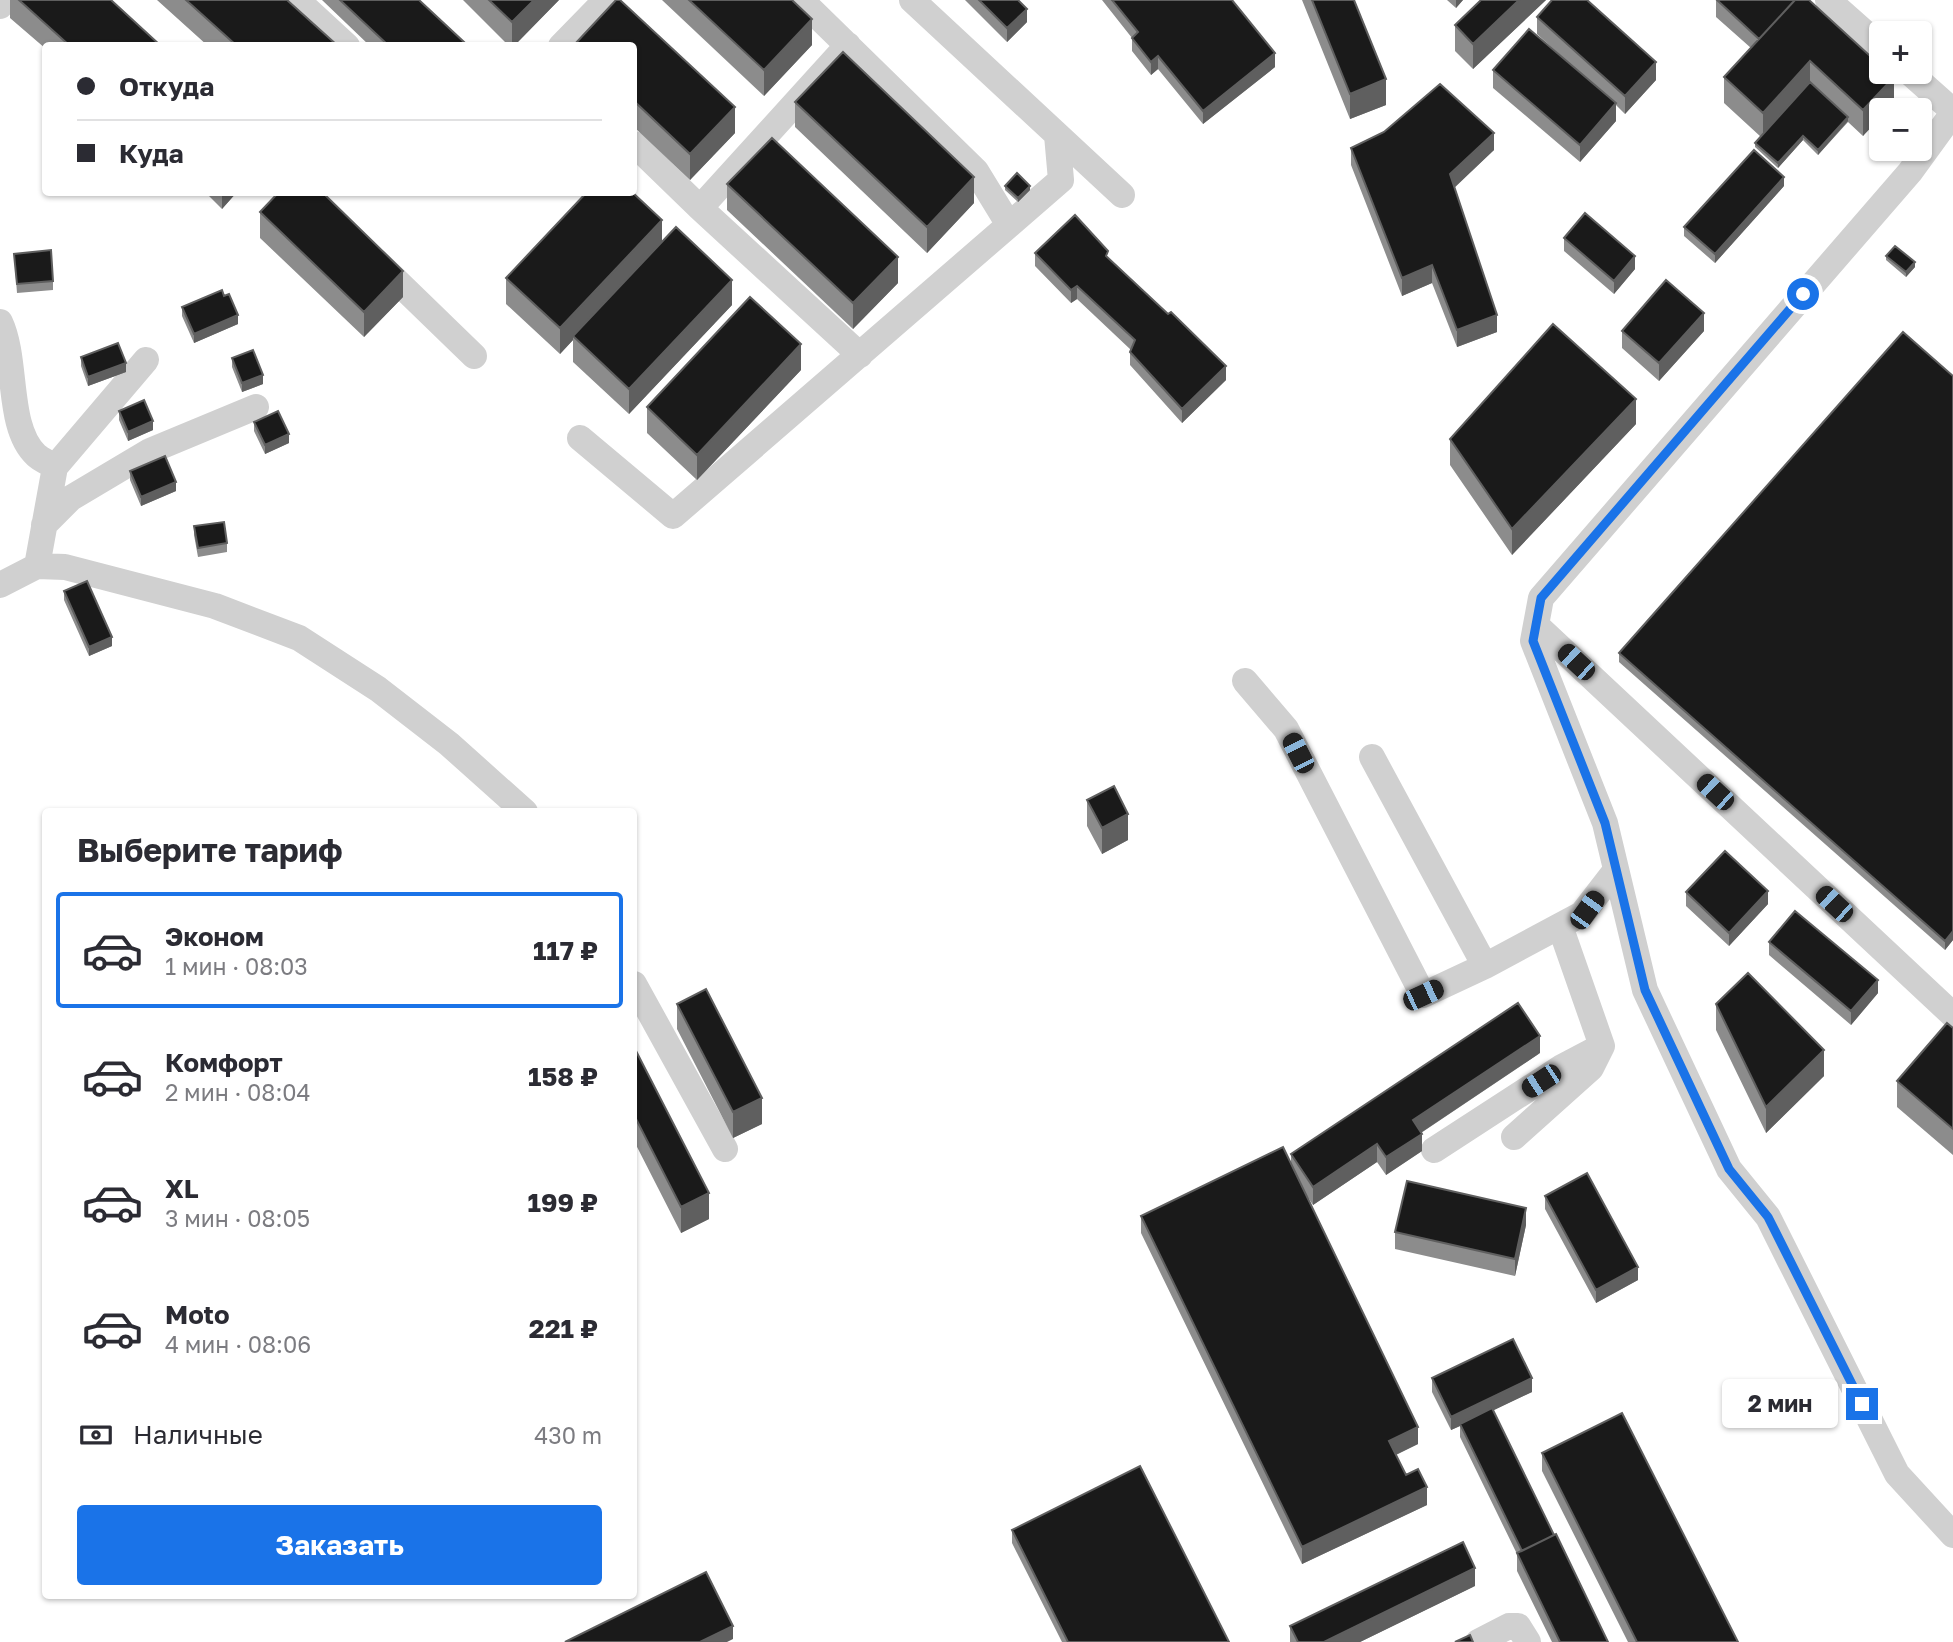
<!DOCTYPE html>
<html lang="ru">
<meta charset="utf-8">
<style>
:root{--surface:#fff;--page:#f2f2f3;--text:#2b2b33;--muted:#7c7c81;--line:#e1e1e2;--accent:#1a73e8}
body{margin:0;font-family:"Golos Text",sans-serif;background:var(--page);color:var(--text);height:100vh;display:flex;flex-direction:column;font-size:26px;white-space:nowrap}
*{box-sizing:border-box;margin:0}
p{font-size:23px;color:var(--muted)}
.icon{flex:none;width:38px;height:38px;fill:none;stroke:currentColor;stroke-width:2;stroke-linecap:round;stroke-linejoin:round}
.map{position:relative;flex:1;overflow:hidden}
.drawer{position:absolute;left:42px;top:808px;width:595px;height:791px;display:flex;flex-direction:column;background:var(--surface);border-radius:7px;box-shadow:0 2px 5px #0004}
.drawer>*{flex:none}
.guide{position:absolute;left:42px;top:42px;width:595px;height:154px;border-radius:7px;box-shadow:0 2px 5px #0004;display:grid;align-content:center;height:154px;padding:0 35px;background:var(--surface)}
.tools{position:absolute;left:1869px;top:21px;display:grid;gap:14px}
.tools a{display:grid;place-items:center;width:63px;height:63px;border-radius:7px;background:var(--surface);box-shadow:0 2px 5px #0004;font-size:35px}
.end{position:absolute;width:32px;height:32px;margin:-16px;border:9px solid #1a73e8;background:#fff;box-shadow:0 0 0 4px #fff}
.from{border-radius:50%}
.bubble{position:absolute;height:49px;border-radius:7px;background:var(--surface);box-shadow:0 2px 5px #0004;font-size:23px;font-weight:700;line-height:49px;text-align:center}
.car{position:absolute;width:21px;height:42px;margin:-21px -10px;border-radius:9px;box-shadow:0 0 5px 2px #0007;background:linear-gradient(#222 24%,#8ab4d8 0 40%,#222 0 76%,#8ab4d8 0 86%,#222 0)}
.guide b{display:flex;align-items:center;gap:24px;height:66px;font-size:26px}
.guide b+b{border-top:2px solid var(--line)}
.guide i{width:18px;height:18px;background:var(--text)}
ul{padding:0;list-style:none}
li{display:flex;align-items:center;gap:21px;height:116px;margin:0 14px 10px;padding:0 21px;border:4px solid transparent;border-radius:7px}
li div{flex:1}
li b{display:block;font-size:26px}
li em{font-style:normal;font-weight:700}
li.current{border-color:var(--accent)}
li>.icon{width:63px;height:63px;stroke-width:1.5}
h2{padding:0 35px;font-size:32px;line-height:84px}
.pay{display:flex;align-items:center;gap:18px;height:77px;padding:0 35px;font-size:26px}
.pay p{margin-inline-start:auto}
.cta{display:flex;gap:14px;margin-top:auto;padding:14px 35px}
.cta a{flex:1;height:80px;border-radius:7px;background:var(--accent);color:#fff;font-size:28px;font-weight:700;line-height:80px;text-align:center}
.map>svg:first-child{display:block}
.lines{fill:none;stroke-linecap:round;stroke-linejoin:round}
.minor{stroke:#d0d0d0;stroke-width:26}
.wall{fill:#8c8c8c}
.shaded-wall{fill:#5f5f5f}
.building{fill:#1a1a1a;stroke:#5f5f5f;stroke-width:2}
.route{stroke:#1a73e8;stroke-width:9}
</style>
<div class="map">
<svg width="1953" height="1642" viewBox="0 0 1953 1642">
<rect width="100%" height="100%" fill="#fff"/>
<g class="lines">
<path class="minor" d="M297,0L347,46
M801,0L976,171L1009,225
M912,0L1122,195
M1828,0L1881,47
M0,6L6,0
M561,46L606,0
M1909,72L1953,111
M1953,113L1910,172L1541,598L1533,641L1605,823L1645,990L1729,1169L1768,1217L1897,1474L1953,1535
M634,144L700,208L860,355
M700,208L848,45
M377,262L474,356
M0,322C18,360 6,427 36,455C41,460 50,463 55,467
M580,438L673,516L1061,180L1057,135
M44,525L71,498L150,451L256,407
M37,566L55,467L146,360
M0,585L37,566L65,567L215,606L299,638L378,689L449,744L525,812
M1536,625L1953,1015
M1245,681L1286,729L1423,995L1485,966L1582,914L1616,870
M1372,757L1485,966
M634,984L725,1149
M1514,1137L1591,1068L1602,1046L1560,926
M1434,1150L1562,1067L1600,1047
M1478,1642L1509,1626H1518L1528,1642"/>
</g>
<path class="wall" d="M10,0H111L161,46H46V49L10,18Z
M157,0H287L338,46H208Z
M322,0H419L465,46H370Z
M463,0H559L514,46H509Z
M616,0H620L735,107V133L690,180L634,127V46H574Z
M662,0H792L812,45L764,96Z
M965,0H1018L1027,22L1007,42Z
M1102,0H1232L1275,67L1203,124L1158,69L1151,75L1132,51V38Z
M1302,0H1354L1386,105L1350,119Z
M1447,0H1463L1456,8Z
M1481,0H1546L1473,69L1455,51V25Z
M1716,0H1793L1894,103L1887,110H1881L1863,136L1848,122L1818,155L1803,140L1778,168L1755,147V143L1761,137L1724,103V77L1751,48L1716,17Z
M1537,17L1656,80L1625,114L1616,105V121L1580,162L1493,88V70L1570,64L1537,34Z
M795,102L974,203L927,253L795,127Z
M1351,148L1494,150L1454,187L1497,332L1457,347L1432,283L1402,296L1351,165Z
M727,184L898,283L853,329L727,210Z
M1005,186L1030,190L1018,202L1005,190Z
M1784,186L1715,263L1684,236V227Z
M205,192H237L222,209Z
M260,212L403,297L364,337L260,238Z
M1564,238L1635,269L1614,294L1564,251Z
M662,242L732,305L629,414L573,362V340L560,354L506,304V278Z
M1035,253L1108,258L1226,380L1182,423L1130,365V352L1131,350L1077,299L1071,303L1035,266Z
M14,254L53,281V290L17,293Z
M1886,256L1915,267L1906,277L1886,260Z
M182,307L238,324L194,343L182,316Z
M1622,331H1704L1659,381L1622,348Z
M81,357L126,372L88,386L81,366Z
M232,358L263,384L242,392L232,367Z
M801,370L697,480L647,433V407Z
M1953,376V940L1945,950L1619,662V653Z
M119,411L153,430L128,441L119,420Z
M254,422L289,443L265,454L254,431Z
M1636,424L1512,555L1450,465V439Z
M130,471L176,491L141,506L130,480Z
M194,526L227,543V552L198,557L194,535Z
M64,591L112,646L89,656L64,600Z
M1087,800L1128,840L1102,854L1087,826Z
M1686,892L1768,904L1729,946L1686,906Z
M1769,942L1878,993L1851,1025L1769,955Z
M677,1004L762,1124L733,1138L677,1029Z
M1716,1004L1824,1076L1766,1133L1716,1030Z
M1953,1028V1155L1897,1107V1081Z
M634,1047L709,1219L681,1233L634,1141Z
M1540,1053L1421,1133L1422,1151L1386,1175L1377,1162L1313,1205L1303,1190L1418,1444L1396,1455L1406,1475L1427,1505L1302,1564L1141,1233V1216L1291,1164V1154Z
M1545,1196L1638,1280L1596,1303L1545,1209Z
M1526,1225L1515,1276L1395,1249V1232Z
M1432,1378L1532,1392L1493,1410L1554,1535L1608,1642H1552L1517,1571V1554L1460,1437V1426L1451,1430L1432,1392Z
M1542,1453L1738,1642H1628L1542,1471Z
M1012,1530L1229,1642H1062L1012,1543Z
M1475,1586L1360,1642H1290V1626Z"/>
<path class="shaded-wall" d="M534,0H559L514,46H512V22Z
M1456,0H1463L1456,8Z
M1519,0H1546L1473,69V44Z
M1027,9V22L1007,42V28Z
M812,19V45L764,96V70Z
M1275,53V67L1203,124V111Z
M1158,56V69L1151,75V62Z
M1810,61V87L1763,139V113Z
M1656,62V80L1625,114V96Z
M1894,77V103L1887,110H1881V117L1863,136V110Z
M1386,79V105L1350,119V94Z
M1616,103V121L1580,162V145Z
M735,107V133L690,180V154Z
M1848,117V121L1818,155V150Z
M1494,133V150L1450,192V174Z
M1803,136V140L1778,168V163Z
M974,177V203L927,253V227Z
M1784,177V186L1715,263V254Z
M1030,186V190L1018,202V198Z
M222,192H237L222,209Z
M662,220V246L573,336V340L560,354V328Z
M1635,256V269L1614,294V281Z
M898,257V283L853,329V303Z
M1915,262V267L1906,277V272Z
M1432,265V283L1402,296V278Z
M403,271V297L364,337V312Z
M732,280V305L629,414V389Z
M1077,286V299L1071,303V290Z
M1704,313V331L1659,381V363Z
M238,315V324L194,343V334Z
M1497,315V332L1457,347V330Z
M801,344V370L697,480V455Z
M126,363V372L88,386V377Z
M1226,366V380L1182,423V409Z
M263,375V384L242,392V383Z
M1636,399V424L1512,555V529Z
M153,421V430L128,441V432Z
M289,434V443L265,454V445Z
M176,482V491L141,506V497Z
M112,637V646L89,656V647Z
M1128,814V840L1102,854V828Z
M1768,891V904L1729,946V933Z
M1953,931V940L1945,950V941Z
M1878,980V993L1851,1025V1011Z
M1540,1036V1053L1413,1138V1120Z
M1824,1050V1076L1766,1133V1107Z
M762,1098V1124L733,1138V1112Z
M1422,1134V1151L1386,1175V1157Z
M1377,1144V1162L1313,1205V1187Z
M709,1193V1219L681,1233V1207Z
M1526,1208V1225L1515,1276V1259Z
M1638,1267V1280L1596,1303V1290Z
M1532,1378V1392L1461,1426L1460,1424V1426L1451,1430V1417Z
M1418,1427V1444L1389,1458V1441Z
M1427,1487V1505L1302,1564V1547Z
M1475,1568V1586L1360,1642H1324Z
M733,1626V1639L727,1642H700Z"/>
<path class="building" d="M19,0H111L161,46H70Z
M186,0H287L338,46H237Z
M340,0H419L465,43L463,46H389Z
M489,0H534L512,22Z
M616,0H620L735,107L690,154L634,101V46H575L574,45Z
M689,0H792L812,19L764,70Z
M979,0H1018L1027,9L1007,28Z
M1112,0H1232L1275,53L1203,111L1158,56L1151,62L1132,38L1138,32Z
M1312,0H1354L1386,79L1350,94Z
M1481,0H1519L1473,44L1455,25Z
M1552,0H1587L1656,62L1625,96L1537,17Z
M1717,0H1793L1794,1L1759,39Z
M1795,0H1809L1881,66V72H1888L1894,77L1863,110L1810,61L1763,113L1724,77Z
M1529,29L1616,103L1580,145L1493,70Z
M843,52L974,177L927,227L795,102Z
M1810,82L1848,117L1818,150L1803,136L1778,163L1755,143Z
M1440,84L1494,133L1450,174L1497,315L1457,330L1432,265L1402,278L1351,148L1384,132Z
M772,138L898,257L853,303L727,184Z
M1754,150L1784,177L1715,254L1684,227Z
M1017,173L1030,186L1018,198L1005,186Z
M279,192H322L403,271L364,312L260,212Z
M587,192H632L662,220L560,328L506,278Z
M1585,213L1635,256L1614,281L1564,238Z
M1075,215L1108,251L1106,256L1168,314L1171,312L1226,366L1182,409L1130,352L1135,340L1077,286L1071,290L1035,253Z
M676,227L732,280L629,389L573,336Z
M1895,246L1915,262L1906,272L1886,256Z
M51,250L53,281L17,284L14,254Z
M1666,280L1704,313L1659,363L1622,331Z
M222,290L224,296L229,294L238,315L194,334L182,307Z
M750,297L801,344L697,455L647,407Z
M1553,324L1636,399L1512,529L1450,439Z
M1903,332L1953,376V931L1945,941L1619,653Z
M118,343L126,363L88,377L81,357Z
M253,350L263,375L242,383L232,358Z
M144,400L153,421L128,432L119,411Z
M278,411L289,434L265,445L254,422Z
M165,456L176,482L141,497L130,471Z
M224,522L227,543L198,548L194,526Z
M87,581L112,637L89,647L64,591Z
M1114,786L1128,814L1102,828L1087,800Z
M1725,851L1768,891L1729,933L1686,892Z
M1795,911L1878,980L1851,1011L1769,942Z
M1748,973L1824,1050L1766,1107L1716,1004Z
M706,989L762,1098L733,1112L677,1004Z
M1518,1003L1540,1036L1413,1120L1422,1134L1386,1157L1377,1144L1313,1187L1291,1154Z
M1947,1023L1953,1028V1129L1897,1081Z
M634,1047L709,1193L681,1207L634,1115Z
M1283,1147L1418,1427L1389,1441L1406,1475L1418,1469L1427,1487L1302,1547L1141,1216Z
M1587,1173L1638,1267L1596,1290L1545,1196Z
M1407,1181L1526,1208L1515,1259L1395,1232Z
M1513,1339L1532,1378L1451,1417L1432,1378Z
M1492,1408L1554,1535L1522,1551L1460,1424Z
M1622,1413L1738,1642H1637L1542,1453Z
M1140,1466L1229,1642H1068L1012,1530Z
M1556,1534L1608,1642H1560L1517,1553Z
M1463,1542L1475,1568L1324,1642H1298L1290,1626Z
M706,1572L733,1626L700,1642H565Z
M1470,1635L1473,1642H1455Z"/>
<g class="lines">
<path class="route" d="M1803,294L1541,598L1533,641L1605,823L1645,990L1729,1169L1768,1217L1862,1404"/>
</g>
</svg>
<div class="tools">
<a>+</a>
<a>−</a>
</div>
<i class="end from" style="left:1803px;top:294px"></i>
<i class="end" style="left:1862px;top:1404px"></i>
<div class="bubble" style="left:1722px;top:1379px;width:116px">2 мин</div>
<i class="car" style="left:1576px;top:662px;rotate:313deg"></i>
<i class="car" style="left:1298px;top:753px;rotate:333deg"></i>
<i class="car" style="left:1715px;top:792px;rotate:313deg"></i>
<i class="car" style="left:1834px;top:904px;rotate:313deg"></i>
<i class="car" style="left:1587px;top:910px;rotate:36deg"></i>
<i class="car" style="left:1423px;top:995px;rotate:65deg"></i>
<i class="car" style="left:1541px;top:1081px;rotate:237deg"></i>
<div class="guide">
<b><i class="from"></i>Откуда</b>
<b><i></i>Куда</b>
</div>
<section class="drawer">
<h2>Выберите тариф</h2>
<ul>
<li class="current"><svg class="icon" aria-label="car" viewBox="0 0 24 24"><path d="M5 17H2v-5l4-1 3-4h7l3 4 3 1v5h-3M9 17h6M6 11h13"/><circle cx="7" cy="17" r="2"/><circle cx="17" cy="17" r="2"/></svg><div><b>Эконом</b><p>1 мин · 08:03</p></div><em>117 ₽</em></li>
<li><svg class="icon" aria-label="car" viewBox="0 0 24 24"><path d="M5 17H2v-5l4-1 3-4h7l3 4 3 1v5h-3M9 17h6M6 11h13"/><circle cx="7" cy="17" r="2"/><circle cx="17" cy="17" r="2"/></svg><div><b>Комфорт</b><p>2 мин · 08:04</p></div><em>158 ₽</em></li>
<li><svg class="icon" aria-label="car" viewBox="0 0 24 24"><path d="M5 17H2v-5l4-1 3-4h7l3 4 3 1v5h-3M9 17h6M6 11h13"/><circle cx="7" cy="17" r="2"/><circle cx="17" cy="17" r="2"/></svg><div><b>XL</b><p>3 мин · 08:05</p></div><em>199 ₽</em></li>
<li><svg class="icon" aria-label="car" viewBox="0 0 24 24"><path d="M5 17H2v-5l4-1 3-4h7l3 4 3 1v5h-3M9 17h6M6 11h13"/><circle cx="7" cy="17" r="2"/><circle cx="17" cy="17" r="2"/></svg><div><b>Moto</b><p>4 мин · 08:06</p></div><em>221 ₽</em></li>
</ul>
<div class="pay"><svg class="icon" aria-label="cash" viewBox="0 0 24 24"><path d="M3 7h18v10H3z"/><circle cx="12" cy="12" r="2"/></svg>Наличные<p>430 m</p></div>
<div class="cta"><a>Заказать</a></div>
</section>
</div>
